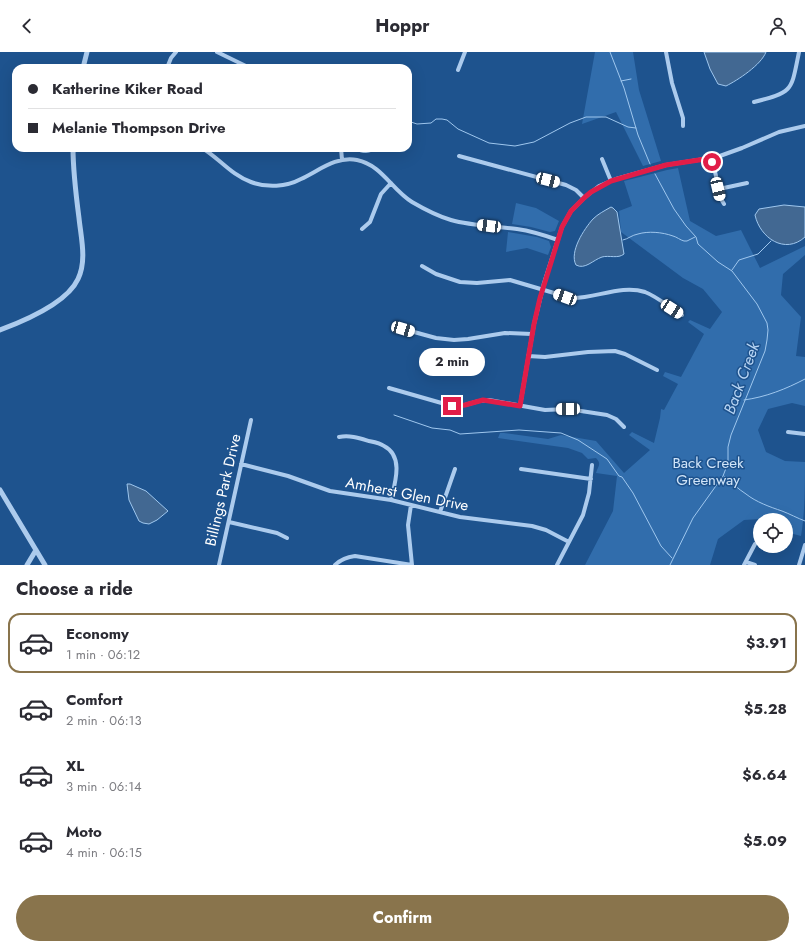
<!DOCTYPE html>
<meta charset="utf-8">
<style>
:root{--surface:#fff;--page:#f7f7f7;--text:#2b2b33;--muted:#7c7c81;--line:#e1e1e2;--accent:#89744c}
body{margin:0;font-family:Jost,sans-serif;background:var(--page);color:var(--text);height:100vh;display:flex;flex-direction:column;font-size:15px;white-space:nowrap}
*{box-sizing:border-box;margin:0}
p{font-size:13px;color:var(--muted)}
.icon{flex:none;width:22px;height:22px;fill:none;stroke:currentColor;stroke-width:2;stroke-linecap:round;stroke-linejoin:round}
.map{position:relative;height:513px;overflow:hidden}
.details{display:flex;flex-direction:column;background:var(--surface);flex:1}
.details>*{flex:none}
.banner{position:absolute;left:12px;top:12px;width:400px;height:88px;border-radius:12px;box-shadow:0 4px 16px #0002;display:grid;align-content:center;height:88px;padding:0 16px;background:var(--surface)}
.fabs{position:absolute;left:753px;top:461px;display:grid;gap:8px}
.fabs a{display:grid;place-items:center;width:40px;height:40px;border-radius:50%;background:var(--surface);box-shadow:0 4px 16px #0002;font-size:20px}
.end{position:absolute;width:18px;height:18px;margin:-9px;border:5px solid #e11d48;background:#fff;box-shadow:0 0 0 2px #fff}
.from{border-radius:50%}
.bubble{position:absolute;height:28px;border-radius:14px;background:var(--surface);box-shadow:0 4px 16px #0002;font-size:13px;font-weight:700;line-height:28px;text-align:center}
.car{position:absolute;width:12px;height:24px;margin:-12px -6px;border-radius:5px;box-shadow:0 0 3px 1px #0007;background:linear-gradient(#fff 24%,#345 0 40%,#fff 0 76%,#345 0 86%,#fff 0)}
.banner b{display:flex;align-items:center;gap:14px;height:38px;font-size:15px}
.banner b+b{border-top:1px solid var(--line)}
.banner i{width:10px;height:10px;background:var(--text)}
ul{padding:0;list-style:none}
li{display:flex;align-items:center;gap:12px;height:60px;margin:0 8px 6px;padding:0 8px;border:2px solid transparent;border-radius:12px}
li div{flex:1}
li b{display:block;font-size:15px}
li em{font-style:normal;font-weight:700}
li.on{border-color:var(--accent)}
li>.icon{width:36px;height:36px;stroke-width:1.5}
h2{padding:0 16px;font-size:18px;line-height:48px}
.action{display:flex;gap:8px;margin-top:auto;padding:8px 16px}
.action a{flex:1;height:46px;border-radius:24px;background:var(--accent);color:#fff;font-size:16px;font-weight:700;line-height:46px;text-align:center}
header{display:flex;justify-content:space-between;align-items:center;height:52px;padding:0 16px;background:var(--surface);font-size:18px;font-weight:700}
.map>svg:first-child{display:block}
.green{fill:#316dac}
.water{fill:#426892;stroke:#9fc7ee}
.lines{fill:none;stroke-linecap:round;stroke-linejoin:round}
.stream{stroke:#9fc7ee;stroke-width:1}
.minor{stroke:#accbed;stroke-width:4}
.tertiary{stroke:#accbed;stroke-width:5}
.route{stroke:#e11d48;stroke-width:5}
.labels{text-anchor:middle;stroke-width:3;stroke-linejoin:round;paint-order:stroke}
.park-label{font-size:15px;fill:#d1e5f9;stroke:#1e538e}
.street-label{font-size:15px;fill:#fff;stroke:#1e538e}
.water-label{font-size:16px;font-style:italic;fill:#b8d5f4;stroke:#1e538e}
</style>
<header><svg class="icon" aria-label="back" viewBox="0 0 24 24"><path d="M15 5l-7 7 7 7"/></svg>Hoppr<svg class="icon" aria-label="person" viewBox="0 0 24 24"><circle cx="12" cy="8" r="4"/><path d="M4 21q1-7 8-7t8 7"/></svg></header>
<div class="map">
<svg width="805" height="513" viewBox="0 0 805 513">
<rect width="100%" height="100%" fill="#1e538e"/>
<path class="green" d="M595,0H633L639,38L661,109L643,114L616,60L582,72Z
M678,116L690,169L716,184L741,178L760,216L805,194V203L783,222L781,243L801,265L796,304L805,305V354L792,351L768,357L758,378L766,400L785,409L805,410C805,435 805,460 801,484L786,480V468L760,467L744,468L718,487L710,513H585L613,459L617,424L596,421C598,414 602,412 596,406L588,407L582,401L568,396L498,386L500,381H504L548,387L561,383L596,389L624,421L650,398L629,383L632,380L654,391L660,366L661,357L664,358L678,332L663,324L665,320L681,325L704,282L688,270L690,268L710,277L722,260L703,237L683,226L621,180L619,159L632,154L624,129L667,118Z
M516,151L536,156L559,169L555,179L550,180L531,175L512,172Z
M508,180L537,185L549,189L551,195L548,203L527,196L506,200Z"/>
<path class="water" d="M704,0H766C761,13 738,28 726,34L718,32L710,17Z
M353,96H379C369,101 363,103 353,96Z
M784,153L805,155V185C785,203 760,186 755,163L759,157Z
M611,155L613,156L617,160L624,202C618,207 609,203 602,205C593,208 585,218 576,213C569,200 584,177 593,167C598,162 604,159 611,155Z
M130,432L146,439L168,459L157,468L149,472L143,471L139,469L129,448L127,432Z"/>
<g class="lines">
<path class="stream" d="M610,0L624,36L638,83L650,112
M621,29L631,27
M408,69L417,72L431,71L436,67H442L447,68L458,77L489,91L515,94L534,90L570,71L586,65H606L628,75L636,76
M655,122L674,157L686,174L696,185L698,192L718,210L732,219L757,252L767,271L768,278L767,288L765,299L731,383L728,395V411L723,424L693,466L670,513
M623,188C628,187 632,183 638,182C648,179 662,180 673,184C677,185 680,188 684,189H687L695,185
M732,218L739,208L758,202L771,189
M744,348C766,345 786,337 805,327
M394,363L432,376L450,378L460,382L519,378L561,381L578,388L607,407L619,424L622,425L633,441L661,494L672,506
M724,424C731,430 738,437 746,442C756,450 770,455 782,459C790,462 797,466 805,469"/>
<path class="minor" d="M217,0L250,16
M666,0L672,31L683,66V74
M167,16L171,6L176,0
M458,18L465,0
M754,50C794,40 791,39 799,0
M202,96C219,106 231,123 251,130C267,136 286,135 301,127C320,118 336,104 357,108C382,113 392,138 412,150C424,157 437,164 451,168C472,174 495,174 517,177C531,179 544,183 558,188
M341,96L342,108
M459,104L566,133L576,138L584,146
M712,106L721,147L724,152
M602,107L611,129
M719,137L747,131
M362,177L370,170L381,142L391,131
M422,214L436,222L460,230L477,231L510,228L571,246C595,247 621,232 645,240C658,245 670,256 682,263
M403,277L436,286L454,288L468,287L505,281L532,282
M528,304L545,305L588,300L615,299L625,302L657,318
M389,336L452,354L465,353L479,349L489,348L545,358L568,357L607,363L616,367L624,375
M520,354L534,272L544,231L562,175L571,159L584,146L599,134L616,127L666,113L717,105L742,96L779,80L805,74
M788,380L805,382
M339,385C350,383 359,386 369,389C374,390 380,391 384,394C404,404 395,431 391,448
M241,412L288,424L330,439L391,448L460,465L532,474L546,478L569,490
M521,417L591,427
M440,460L455,417
M229,470L277,481L287,486
M746,510L755,513
M219,513L251,368
M335,513C341,507 347,505 355,504L412,513L408,473L411,453
M557,513L583,463L589,441L592,413
M744,513L755,492
M799,513L805,493"/>
<path class="tertiary" d="M83,16L87,0
M0,278C24,269 67,251 78,227C87,208 81,186 79,166C76,143 73,120 73,96
M0,438L45,513
M27,513L36,498"/>
</g>
<g class="lines">
<path class="route" d="M452,354L465,353L483,348L520,354L534,272L540,246L562,175L571,159L584,146L591,140L611,129L666,113L712,106V110"/>
</g>
<g class="labels">
<g class="park-label">
<text x="708" y="416">Back Creek<tspan x="708" dy="17">Greenway</tspan></text>
</g>
<g class="street-label">
<text transform="translate(223 438) rotate(-77)" y="5">Billings Park Drive</text>
<text transform="translate(407 442) rotate(11)" y="5">Amherst Glen Drive</text>
</g>
<g class="water-label">
<text transform="translate(741 326) rotate(-70)" y="6">Back Creek</text>
</g>
</g>
</svg>
<div class="fabs">
<a><svg class="icon" aria-label="locate" viewBox="0 0 24 24"><circle cx="12" cy="12" r="6"/><path d="M12 2v4M12 18v4M2 12h4M18 12h4"/></svg></a>
</div>
<i class="end from" style="left:712px;top:110px"></i>
<i class="end" style="left:452px;top:354px"></i>
<div class="bubble" style="left:419px;top:296px;width:66px">2 min</div>
<i class="car" style="left:548px;top:128px;rotate:105deg"></i>
<i class="car" style="left:718px;top:137px;rotate:167deg"></i>
<i class="car" style="left:489px;top:174px;rotate:277deg"></i>
<i class="car" style="left:565px;top:245px;rotate:290deg"></i>
<i class="car" style="left:672px;top:257px;rotate:123deg"></i>
<i class="car" style="left:403px;top:277px;rotate:106deg"></i>
<i class="car" style="left:568px;top:357px;rotate:269deg"></i>
<div class="banner">
<b><i class="from"></i>Katherine Kiker Road</b>
<b><i></i>Melanie Thompson Drive</b>
</div>
</div>
<section class="details">
<h2>Choose a ride</h2>
<ul>
<li class="on"><svg class="icon" aria-label="car" viewBox="0 0 24 24"><path d="M5 17H2v-5l4-1 3-4h7l3 4 3 1v5h-3M9 17h6M6 11h13"/><circle cx="7" cy="17" r="2"/><circle cx="17" cy="17" r="2"/></svg><div><b>Economy</b><p>1 min · 06:12</p></div><em>$3.91</em></li>
<li><svg class="icon" aria-label="car" viewBox="0 0 24 24"><path d="M5 17H2v-5l4-1 3-4h7l3 4 3 1v5h-3M9 17h6M6 11h13"/><circle cx="7" cy="17" r="2"/><circle cx="17" cy="17" r="2"/></svg><div><b>Comfort</b><p>2 min · 06:13</p></div><em>$5.28</em></li>
<li><svg class="icon" aria-label="car" viewBox="0 0 24 24"><path d="M5 17H2v-5l4-1 3-4h7l3 4 3 1v5h-3M9 17h6M6 11h13"/><circle cx="7" cy="17" r="2"/><circle cx="17" cy="17" r="2"/></svg><div><b>XL</b><p>3 min · 06:14</p></div><em>$6.64</em></li>
<li><svg class="icon" aria-label="car" viewBox="0 0 24 24"><path d="M5 17H2v-5l4-1 3-4h7l3 4 3 1v5h-3M9 17h6M6 11h13"/><circle cx="7" cy="17" r="2"/><circle cx="17" cy="17" r="2"/></svg><div><b>Moto</b><p>4 min · 06:15</p></div><em>$5.09</em></li>
</ul>
<div class="action"><a>Confirm</a></div>
</section>
